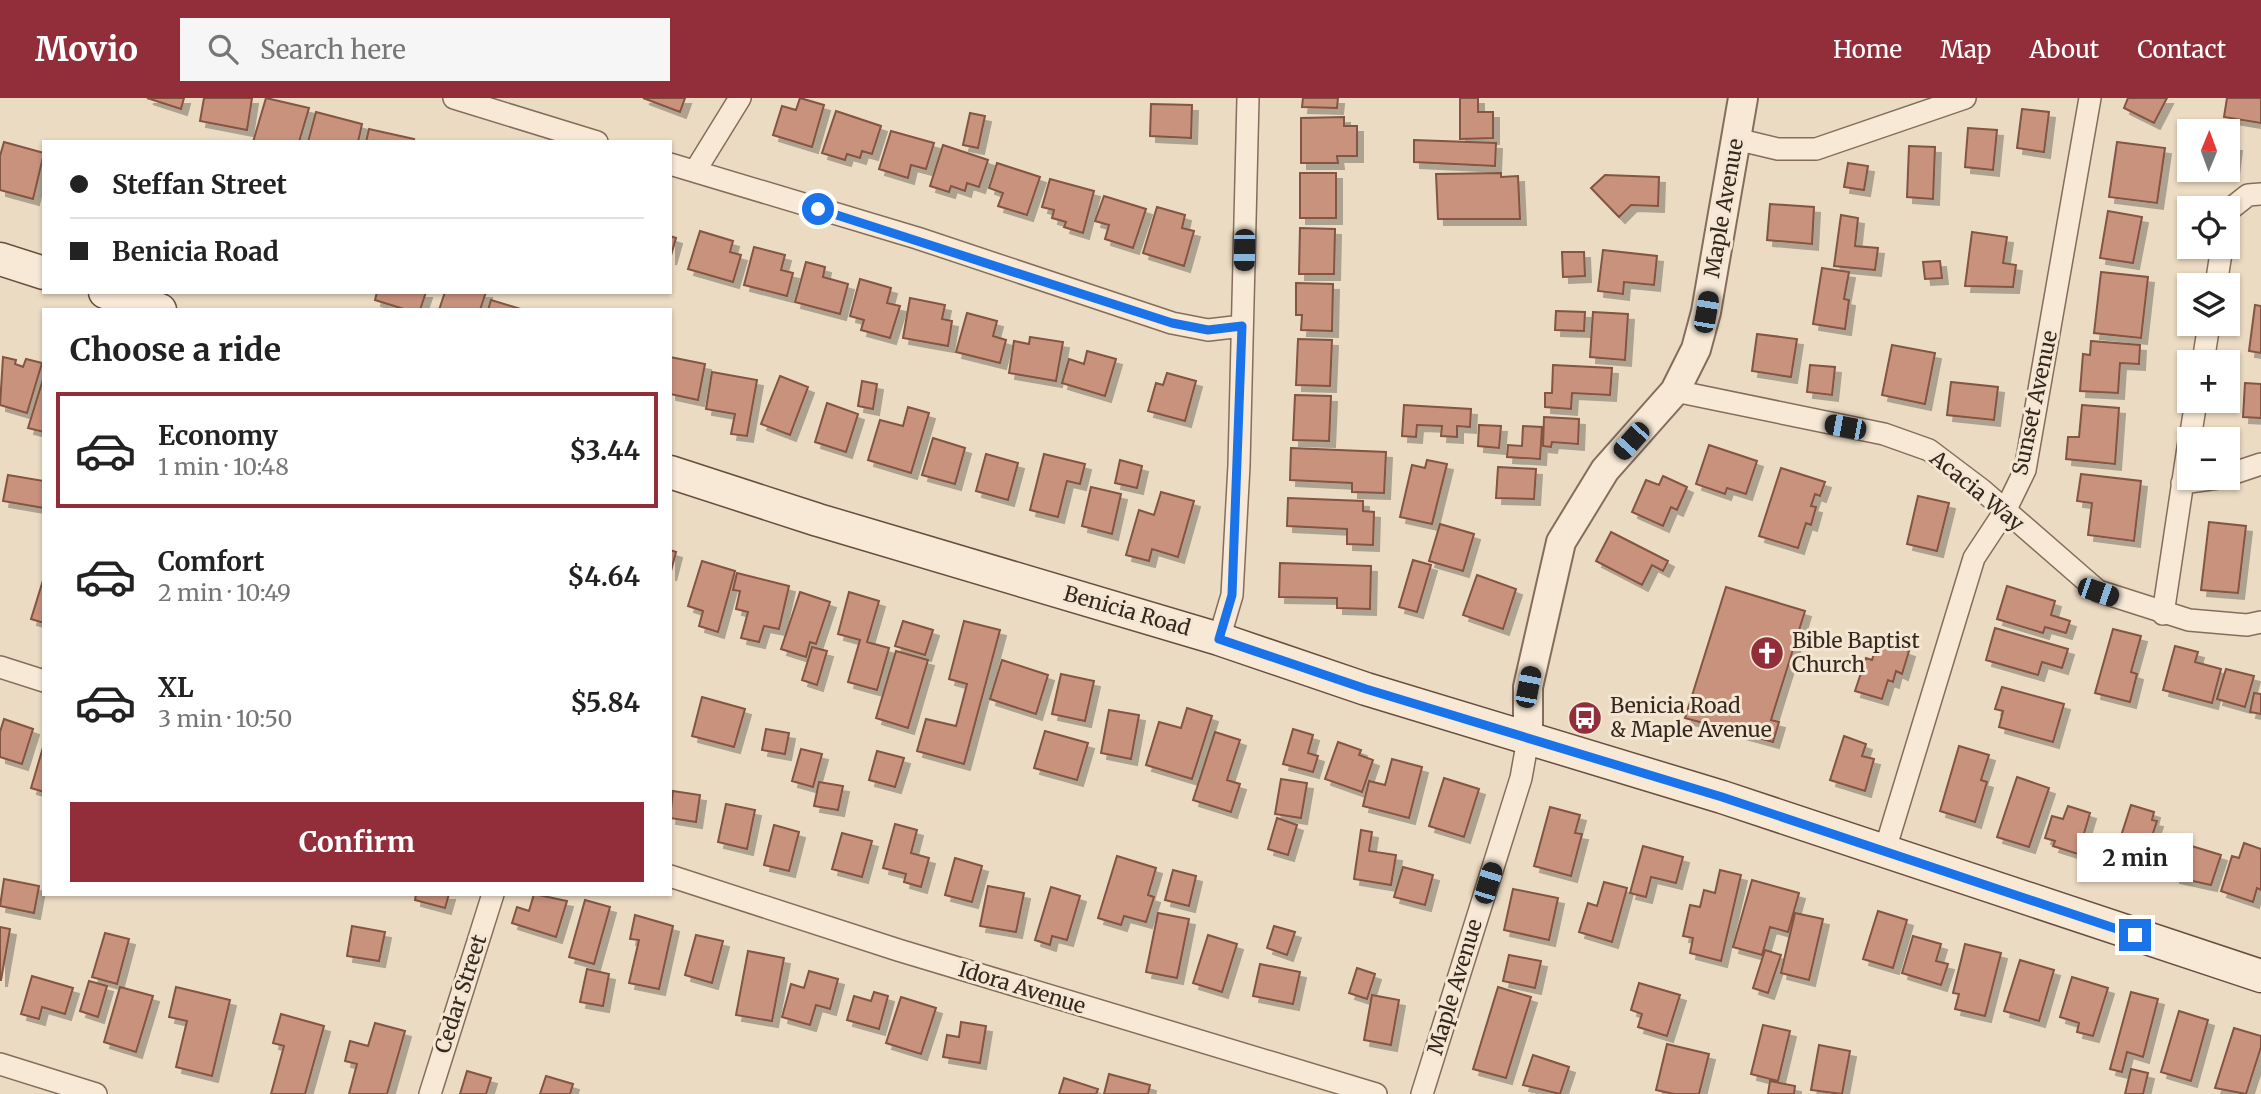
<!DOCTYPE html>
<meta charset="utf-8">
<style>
:root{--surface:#fff;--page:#f6f6f6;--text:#222;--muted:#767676;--line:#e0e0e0;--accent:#912e39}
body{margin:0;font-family:Merriweather,serif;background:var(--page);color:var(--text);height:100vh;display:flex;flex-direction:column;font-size:26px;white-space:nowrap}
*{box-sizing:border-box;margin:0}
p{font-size:23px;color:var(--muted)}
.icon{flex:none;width:38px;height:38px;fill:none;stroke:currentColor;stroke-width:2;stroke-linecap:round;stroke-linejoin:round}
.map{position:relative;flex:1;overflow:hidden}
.drawer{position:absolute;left:42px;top:210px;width:630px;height:588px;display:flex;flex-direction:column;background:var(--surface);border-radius:0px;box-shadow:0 2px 5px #0004}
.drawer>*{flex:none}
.top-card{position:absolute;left:42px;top:42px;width:630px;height:154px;border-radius:0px;box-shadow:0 2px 5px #0004;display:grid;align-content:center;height:154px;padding:0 28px;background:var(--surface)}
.needle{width:46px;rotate:1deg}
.controls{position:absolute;left:2177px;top:21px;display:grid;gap:14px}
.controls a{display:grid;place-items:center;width:63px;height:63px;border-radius:0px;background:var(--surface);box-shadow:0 2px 5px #0004;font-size:35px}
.end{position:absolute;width:32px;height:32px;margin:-16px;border:9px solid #1a73e8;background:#fff;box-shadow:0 0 0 4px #fff}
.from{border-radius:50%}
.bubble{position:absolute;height:49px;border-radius:0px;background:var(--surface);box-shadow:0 2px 5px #0004;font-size:23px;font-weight:700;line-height:49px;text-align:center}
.car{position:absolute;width:21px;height:42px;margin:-21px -10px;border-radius:9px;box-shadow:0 0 5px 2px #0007;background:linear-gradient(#222 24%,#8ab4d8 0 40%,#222 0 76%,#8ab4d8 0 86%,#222 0)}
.top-card b{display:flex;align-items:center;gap:24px;height:66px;font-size:26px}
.top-card b+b{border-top:2px solid var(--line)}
.top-card i{width:18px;height:18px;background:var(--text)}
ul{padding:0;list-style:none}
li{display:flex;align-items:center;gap:21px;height:116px;margin:0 14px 10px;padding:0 14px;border:4px solid transparent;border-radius:0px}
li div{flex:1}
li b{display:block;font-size:26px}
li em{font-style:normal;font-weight:700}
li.current{border-color:var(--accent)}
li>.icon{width:63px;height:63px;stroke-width:1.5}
h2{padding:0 28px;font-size:32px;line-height:84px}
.action{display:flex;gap:14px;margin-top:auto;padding:14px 28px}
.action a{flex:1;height:80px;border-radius:0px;background:var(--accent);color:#fff;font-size:28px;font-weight:700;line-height:80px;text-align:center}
header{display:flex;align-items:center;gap:42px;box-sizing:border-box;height:98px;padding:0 35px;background:var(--accent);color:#fff}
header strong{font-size:33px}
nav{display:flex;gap:38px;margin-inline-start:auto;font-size:24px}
.search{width:490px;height:63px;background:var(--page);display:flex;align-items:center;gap:18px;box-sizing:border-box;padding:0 24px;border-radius:0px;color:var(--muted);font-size:26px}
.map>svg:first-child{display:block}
.building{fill:#c8927b;stroke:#835442;stroke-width:2;filter:url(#shadow)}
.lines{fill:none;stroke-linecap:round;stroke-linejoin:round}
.minor-casing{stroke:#856d5b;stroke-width:24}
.tertiary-casing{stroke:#856d5b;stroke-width:32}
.secondary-casing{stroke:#674e3e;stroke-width:35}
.minor{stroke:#f7e9d6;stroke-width:21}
.tertiary{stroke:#f7e9d6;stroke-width:28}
.secondary{stroke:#f7e9d6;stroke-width:32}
.route{stroke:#1a73e8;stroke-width:9}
.labels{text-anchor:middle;stroke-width:6;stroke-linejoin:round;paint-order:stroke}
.street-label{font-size:21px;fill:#36271e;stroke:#f3e6d2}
.poi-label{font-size:21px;fill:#36271e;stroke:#f3e6d2;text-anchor:start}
</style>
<header>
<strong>Movio</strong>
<div class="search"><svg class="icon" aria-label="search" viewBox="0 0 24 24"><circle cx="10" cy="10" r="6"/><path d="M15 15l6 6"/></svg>Search here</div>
<nav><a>Home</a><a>Map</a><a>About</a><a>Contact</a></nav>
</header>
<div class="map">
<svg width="2261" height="996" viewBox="0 0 2261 996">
<defs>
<filter id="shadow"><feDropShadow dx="6" dy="6" stdDeviation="0" flood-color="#0004"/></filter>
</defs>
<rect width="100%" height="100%" fill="#ecdbc3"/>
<path class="building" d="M147,0H184L181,11Z
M204,0H252L247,32L200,23Z
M266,0L309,10L299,44H253Z
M643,0H685L680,14Z
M800,0L824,7L812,49L773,37L782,8L796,12Z
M1303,0H1338L1337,10L1302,9Z
M1460,0H1478V14H1493V40L1460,41Z
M2128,0H2167L2154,25L2124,10Z
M2227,0H2261V25L2224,19Z
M1151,6L1192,7L1191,40L1150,38Z
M2022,11L2049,14L2044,54L2017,50Z
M836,13L881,28L872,56L862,53L860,60L847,56L845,62L822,55Z
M316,14L362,26L358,44H308Z
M970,15L985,18L978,50L963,47Z
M1344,19V28H1357V58H1337L1338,65H1301V20Z
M1968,30L1997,32L1993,72L1965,69Z
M369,31L414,41L413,44H366Z
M891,33L934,45L926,71L911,67L908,80L879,71Z
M1414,42L1496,45L1495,68L1414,64Z
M4,44L44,55L33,101L0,92V58Z
M2117,44L2165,50L2157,105L2109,99Z
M2228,46L2236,47L2233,71L2228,70Z
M943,47L988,62L979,89L967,85L965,93L951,88L949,94L930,88Z
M1909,48L1935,49L1933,101L1907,99Z
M997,65L1040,79L1027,117L998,108L1003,95L989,90Z
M1848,65L1868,68L1864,92L1844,89Z
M1300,75H1336V120H1300Z
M1501,75V79L1518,78L1520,121H1438L1436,76Z
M1605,77L1659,79L1658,108L1631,107L1619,119L1591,90Z
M1050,81L1094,93L1083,135L1064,129L1066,124L1052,120L1054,112L1042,109Z
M1104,98L1146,111L1133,150L1105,141L1109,127L1095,123Z
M1770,106L1814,109L1812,146L1767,142Z
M1157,109L1185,117L1182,130L1194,133L1184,168L1143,155Z
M2108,113L2142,119L2133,165L2100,160Z
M1841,117L1858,120L1855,148L1878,150L1875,172L1834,168Z
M1300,130L1335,131L1334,176H1299Z
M700,133L733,143L730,154L741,157L733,184L688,171Z
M1972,134L2007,139L2003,165L2016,167L2013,189L1965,188Z
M670,138L676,140L670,161Z
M754,149L785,157L781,172L793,175L787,198L744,187Z
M1603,152L1657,158L1654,187L1624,184L1623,196L1598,193Z
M1562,154H1584L1585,178L1563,179Z
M1940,163L1942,180L1925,181L1923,164Z
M806,164L825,169L823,179L848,186L840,216L795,204Z
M1822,170L1849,174L1844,201L1849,202L1845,231L1813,226Z
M2101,174L2148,179L2141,240L2094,235Z
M860,181L891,190L887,205L900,208L890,240L861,232L864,222L850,218Z
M1296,185L1333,186L1332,233L1301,232L1302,217H1296Z
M377,194H426L420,212H407L375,202Z
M445,194H486L480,212H439Z
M910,200L945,207L942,221L952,223L948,248L903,240Z
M491,202L524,212H488Z
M2255,207L2261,208V255L2249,253Z
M1556,213L1585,214L1584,233L1555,232Z
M1593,214L1628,216L1625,262L1590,259Z
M967,215L997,223L993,238L1006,242L1000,265L956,254Z
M1757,236L1797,241L1791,279L1752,273Z
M1030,239L1063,244L1056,283L1009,275L1014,243L1029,246Z
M1298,241L1332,242L1330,288L1296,287Z
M2091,243L2140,247L2139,266L2120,265L2118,295L2080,293L2083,256L2090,257Z
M1892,247L1935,255L1925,306L1882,297Z
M1087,253L1116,261L1105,298L1062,285L1069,261L1084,266Z
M3,259L16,262L15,266L23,269L26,261L42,265L27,315L0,307Z
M670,259L705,266L698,302L670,296Z
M1553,267L1612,270L1610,297L1572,295L1571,311L1545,309V295H1552Z
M1810,267L1835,269L1832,297L1807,294Z
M712,274L757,282L747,338L731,336L735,316L706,311Z
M1167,275L1196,283L1185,323L1148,313L1156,285L1163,287Z
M44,278V334L28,330Z
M780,278L808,289L790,337L761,326Z
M862,283L877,286L873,311L858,308Z
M1951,284L1998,289L1994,322L1947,317Z
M2245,285L2261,286V320L2243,319Z
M1295,297L1331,298L1329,343L1293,342Z
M827,305L858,316L846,354L815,344Z
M1404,307L1471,311L1470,329L1457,328V339L1441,338L1442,328L1417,327L1416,339L1402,338Z
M2082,307L2119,310L2115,366L2066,361L2068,339H2079Z
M908,309L929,315L911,375L868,362L880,322L903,328Z
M1544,319L1579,321L1578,346L1552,344L1551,349L1543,348Z
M1479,327L1501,328L1499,350L1478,348Z
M1523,328L1542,329L1540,361L1507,359L1508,347L1522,348Z
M933,340L965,350L955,386L922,377Z
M1709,347L1757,363L1746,396L1727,390L1725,396L1696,386Z
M1291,350L1386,354L1384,395L1352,394V385L1290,382Z
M986,356L1018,365L1008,402L976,393Z
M1044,356L1085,366L1080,386L1067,383L1058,419L1030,412Z
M1120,362L1142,368L1137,390L1115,385Z
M1427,362L1447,366L1432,426L1400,419L1412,367L1425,370Z
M1498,369L1536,371L1534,401L1496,400Z
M1781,370L1825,384L1820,398L1815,396L1811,408L1816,409L1811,427L1806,425L1798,450L1759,438Z
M2081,376L2141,383L2134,443L2088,437L2092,405L2077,403Z
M8,377L44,383V410L3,403Z
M1663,378L1687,389L1677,412L1671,409L1663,428L1632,414L1646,382L1659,387Z
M1091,389L1121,396L1112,436L1082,428Z
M1161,394L1194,403L1178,459L1152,451L1149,463L1126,457L1139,412L1154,417Z
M1918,398L1949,405L1937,453L1907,446Z
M1288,400L1363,403V413L1374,414L1373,447L1347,446V431L1287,428Z
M2209,424L2246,428L2238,495L2201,492Z
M1440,426L1474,436L1463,473L1429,463Z
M1611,434L1668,463L1663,473L1652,467L1642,487L1596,463Z
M670,452L676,454L670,477Z
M1413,462L1431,467L1417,514L1399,509Z
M702,463L735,473L718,534L699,528L703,513L688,508Z
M1280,465L1371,468L1370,511L1337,510V500L1279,499Z
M737,475L789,488L779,531L764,528L759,544L741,540L748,514L736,511L740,493L733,492Z
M1477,477L1516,491L1503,531L1463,517Z
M44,479V525L31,521Z
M2007,488L2055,503L2051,517L2070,523L2066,535L2045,529L2043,535L1997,521Z
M1726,489L1805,513L1771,622L1779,624L1773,644L1685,620Z
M800,494L830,504L816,546L810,544L806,559L781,551Z
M849,494L879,503L867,544L889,550L877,592L848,584L860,542L838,536Z
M903,523L933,532L925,557L895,548Z
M964,523L1000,532L964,666L917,653L926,621L956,628L967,586L949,581Z
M1995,530L2068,551L2062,570L2042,564L2038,577L1986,562Z
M2113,531L2141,538L2131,574L2137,576L2130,604L2095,595Z
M1878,543L1909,553L1902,576L1896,573L1893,584L1888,582L1882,601L1855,593L1866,560L1872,562Z
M2175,548L2198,554L2195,564L2221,571L2212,605L2163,592Z
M812,549L827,553L817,587L802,582Z
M896,553L928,562L908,630L876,620Z
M1002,562L1048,577L1036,616L990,601Z
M2226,571L2254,578L2245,609L2217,601Z
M1061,576L1094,583L1085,623L1052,616Z
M2002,589L2064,606L2053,644L1999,629L2003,613L1995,611Z
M2254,595L2261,596V616L2250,614Z
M702,599L745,611L734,649L692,638Z
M1187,610L1212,618L1192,681L1146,667L1159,624L1181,630Z
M1109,612L1139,617L1131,661L1101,655Z
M4,621L33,631L22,666L0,659V634Z
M766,631L789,635L785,656L762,652Z
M1293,631L1313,637L1308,655L1318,658L1313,674L1283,666Z
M1045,633L1088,645L1077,682L1034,670Z
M1215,634L1240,642L1227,682L1240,686L1231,714L1193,702Z
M1844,638L1866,646L1862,658L1874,661L1865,693L1830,682Z
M1338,644L1361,652L1359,657L1373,662L1362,694L1325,681Z
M44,646V694L31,690Z
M1959,648L1989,657L1981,682L1987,684L1975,724L1940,713Z
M801,651L822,656L813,689L792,683Z
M877,653L904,660L895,689L869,682Z
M1392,661L1422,669L1409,720L1363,708L1369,683L1385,687Z
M2017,679L2049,690L2029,749L1997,739Z
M1444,680L1479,691L1464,739L1429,728Z
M1281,681L1307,685L1301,720L1275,716Z
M819,684L843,688L838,712L814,708Z
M673,693L700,697L696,724L670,720Z
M726,706L755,712L747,751L718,744Z
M2131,707L2154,714L2152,722L2157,723L2142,768L2128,764L2126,771L2112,766Z
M2068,708L2090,715L2078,756L2053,748L2055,743L2045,740L2052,718L2063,721Z
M1550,709L1580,717L1575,735L1582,736L1571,778L1534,768Z
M1277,720L1297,727L1288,757L1268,751Z
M895,726L917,732L911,755L929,760L921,789L904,784L906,776L883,770Z
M774,727L799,734L789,773L764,767Z
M1361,732L1372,734L1369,753L1396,757L1391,787L1354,781Z
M842,735L872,743L862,779L832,771Z
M2244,745L2261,751V792L2257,790L2253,804L2221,793L2232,758L2239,760Z
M2185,746L2221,757L2211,787L2174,779Z
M1643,748L1683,759L1676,785L1651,779L1646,799L1630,795Z
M1117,758L1156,770L1148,797L1154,799L1146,824L1124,818L1121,827L1098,820Z
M955,760L982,768L972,804L945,797Z
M1403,769L1433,777L1425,807L1394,799Z
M1173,772L1196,778L1189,808L1165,802Z
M1720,772L1741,777L1721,863L1690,855L1693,840L1683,838L1690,807L1700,809L1704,792L1715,795Z
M4,781L39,788L34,815L0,808Z
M1752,782L1799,795L1788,834L1770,829L1762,857L1733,849Z
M1604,784L1627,790L1612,844L1579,834L1588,805L1597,808Z
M988,788L1024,795L1016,834L980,828Z
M1051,789L1080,798L1067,842L1052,838L1050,847L1035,842Z
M1513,791L1558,800L1549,842L1504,832Z
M416,796H449L445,810L415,802Z
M534,796L567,803L556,839L512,825L517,809L529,813Z
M585,802L610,809L594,866L569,859Z
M1878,813L1907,822L1893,870L1863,861Z
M1158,815L1189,821L1177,880L1146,874Z
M1795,815L1823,821L1809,882L1781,875Z
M635,817L673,828L659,891L629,885L639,842L630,841Z
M352,828L385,834L379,863L347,858Z
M1274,828L1295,834L1287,857L1267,850Z
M0,829L10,831L1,882H0Z
M105,835L129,841L117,886L92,879Z
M696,837L723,843L712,885L685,877Z
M1208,837L1237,846L1222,894L1193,885Z
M1913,838L1941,846L1936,863L1948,866L1941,887L1902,875Z
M1965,846L2001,855L1985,918L1955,911L1959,896L1953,895Z
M1765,852L1781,857L1768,895L1753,890Z
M748,853L784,860L772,923L736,917Z
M1509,857L1541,863L1535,890L1503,883Z
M2020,862L2054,872L2039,923L2004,913Z
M1260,866L1300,874L1293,906L1253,898Z
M1357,870L1375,876L1367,901L1349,895Z
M587,871L609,876L603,908L580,904Z
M809,873L838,881L830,911L816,907L810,927L782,919L791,886L804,890Z
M32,878L73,890L65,916L42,909L39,921L21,916Z
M2072,879L2108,890L2093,938L2077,934L2079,925L2060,919Z
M89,883L107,888L98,919L80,913Z
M1639,885L1680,897L1667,938L1638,929L1642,916L1631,912Z
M120,889L153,898L136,954L104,944Z
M176,889L230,902L212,978L176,969L187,923L169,919Z
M1498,889L1531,899L1506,980L1473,971Z
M874,894L888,898L879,931L847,922L854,898L871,903Z
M2131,894L2158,901L2143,959L2127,954L2122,974L2110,971Z
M1372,897L1399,902L1391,947L1364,942Z
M901,899L936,910L921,956L886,945Z
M2179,913L2208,922L2191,983L2161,974Z
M281,916L324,928L305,996H271L284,948L273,945Z
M961,924L986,928L980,965L943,959L947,937L959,939Z
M375,925L405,933L387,996H349L357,966L345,963L350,943L368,948Z
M1763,927L1790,933L1778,983L1751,976Z
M2234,930L2261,938V949L2246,996L2215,990Z
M1667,946L1709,956L1699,996H1674L1656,992Z
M1819,947L1850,953L1842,996L1811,992Z
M1533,957L1569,969L1560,996L1523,987Z
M2131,971L2148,975L2143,996H2125Z
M467,973L491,980L486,996H460Z
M1109,976L1150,987L1148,996H1104Z
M546,978L573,986L570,996H540Z
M1064,980L1098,991L1096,996H1059Z
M1770,983L1795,988L1794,996H1768Z"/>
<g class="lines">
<g class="minor-casing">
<path id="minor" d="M454,0L597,44
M1736,41L1778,51H1816L1965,0
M670,66L917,140L1172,225L1208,232L1242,228
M695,73L740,0
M2228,117L2229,112L2248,97L2261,96
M2216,187L2222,149
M2203,264L2209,226
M1675,293L1884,336L1929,352L1982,392L2098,493L2189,522L2247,527L2261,524
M2190,341L2196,303
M2228,377L2261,366
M2182,385L2218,380
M2163,516L2189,343
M1219,541L1232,497L1239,367L1248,0
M0,569L44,583
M1884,755L1974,460L2005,413L2025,372L2090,0
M670,778L898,852L1376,996
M0,966L96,996
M430,996L493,796
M1422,996L1521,680L1528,641"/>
</g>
<g class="tertiary-casing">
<path id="tertiary" d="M1528,641V589L1561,444L1605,372L1675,293L1696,251L1706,214L1743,0"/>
</g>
<g class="secondary-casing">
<path id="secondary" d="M0,161L44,175
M105,194L160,212
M670,374L818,422L1219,541L1366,591L1722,699L2261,878"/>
</g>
<use href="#minor" class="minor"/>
<use href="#tertiary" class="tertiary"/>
<use href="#secondary" class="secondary"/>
</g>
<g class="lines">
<path class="route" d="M818,111L1172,225L1208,232L1242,228L1232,497L1219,541L1366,591L1722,699L2135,837"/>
</g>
<defs>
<g id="church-disc" transform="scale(1.75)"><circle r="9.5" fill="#912e39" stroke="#f3e6d2"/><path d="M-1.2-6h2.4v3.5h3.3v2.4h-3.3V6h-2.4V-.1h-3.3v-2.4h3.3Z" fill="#fff"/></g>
<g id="bus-disc" transform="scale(1.75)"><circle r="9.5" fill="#912e39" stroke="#f3e6d2"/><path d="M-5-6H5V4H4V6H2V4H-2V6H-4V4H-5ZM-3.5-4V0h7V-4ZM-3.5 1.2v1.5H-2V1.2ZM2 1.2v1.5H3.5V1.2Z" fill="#fff"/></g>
</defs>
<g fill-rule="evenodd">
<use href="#church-disc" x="1767" y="555"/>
<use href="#bus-disc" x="1585" y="620"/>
</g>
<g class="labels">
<g class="street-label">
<text transform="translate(1724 110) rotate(-80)" y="7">Maple Avenue</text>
<text transform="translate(2035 305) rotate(-78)" y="7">Sunset Avenue</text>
<text transform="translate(1977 393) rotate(39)" y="7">Acacia Way</text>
<text transform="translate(1127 513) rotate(16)" y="7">Benicia Road</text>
<text transform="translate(1455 889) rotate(-73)" y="7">Maple Avenue</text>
<text transform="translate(1022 890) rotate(17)" y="7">Idora Avenue</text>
<text transform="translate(461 896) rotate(-72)" y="7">Cedar Street</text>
</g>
<g class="poi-label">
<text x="1792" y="550">Bible Baptist<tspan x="1792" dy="24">Church</tspan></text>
<text x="1610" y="615">Benicia Road<tspan x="1610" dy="24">&amp; Maple Avenue</tspan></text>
</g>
</g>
</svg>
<div class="controls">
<a><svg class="needle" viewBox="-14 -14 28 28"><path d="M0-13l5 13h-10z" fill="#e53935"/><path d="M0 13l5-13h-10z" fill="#767676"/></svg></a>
<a><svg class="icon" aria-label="locate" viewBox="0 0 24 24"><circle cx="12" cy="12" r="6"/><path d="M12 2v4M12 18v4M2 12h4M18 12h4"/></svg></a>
<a><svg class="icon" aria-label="layers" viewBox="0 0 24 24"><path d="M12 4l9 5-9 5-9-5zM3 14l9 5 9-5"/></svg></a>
<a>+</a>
<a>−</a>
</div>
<i class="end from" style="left:818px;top:111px"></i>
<i class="end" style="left:2135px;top:837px"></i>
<div class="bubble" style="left:2077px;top:735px;width:116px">2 min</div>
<i class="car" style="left:1244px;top:152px;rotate:181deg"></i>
<i class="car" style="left:1706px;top:214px;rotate:10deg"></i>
<i class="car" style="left:1845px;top:329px;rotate:281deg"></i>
<i class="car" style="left:1631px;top:343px;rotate:222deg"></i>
<i class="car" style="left:2098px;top:494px;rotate:109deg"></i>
<i class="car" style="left:1528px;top:589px;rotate:11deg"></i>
<i class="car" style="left:1488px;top:785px;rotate:17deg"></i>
<div class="top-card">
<b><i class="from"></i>Steffan Street</b>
<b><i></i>Benicia Road</b>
</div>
<section class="drawer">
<h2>Choose a ride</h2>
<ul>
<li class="current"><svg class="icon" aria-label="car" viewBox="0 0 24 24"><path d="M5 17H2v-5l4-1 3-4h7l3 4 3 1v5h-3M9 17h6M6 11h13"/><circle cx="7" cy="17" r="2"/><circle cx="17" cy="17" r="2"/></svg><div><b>Economy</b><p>1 min · 10:48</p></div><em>$3.44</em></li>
<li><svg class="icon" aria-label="car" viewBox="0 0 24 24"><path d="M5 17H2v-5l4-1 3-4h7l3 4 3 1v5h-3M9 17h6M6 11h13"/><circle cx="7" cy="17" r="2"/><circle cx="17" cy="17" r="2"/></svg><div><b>Comfort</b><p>2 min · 10:49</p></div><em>$4.64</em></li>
<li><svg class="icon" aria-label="car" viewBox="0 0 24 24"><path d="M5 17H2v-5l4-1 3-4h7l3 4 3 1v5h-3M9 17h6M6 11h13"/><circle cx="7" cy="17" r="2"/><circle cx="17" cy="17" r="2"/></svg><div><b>XL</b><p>3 min · 10:50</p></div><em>$5.84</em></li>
</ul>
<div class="action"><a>Confirm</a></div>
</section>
</div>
